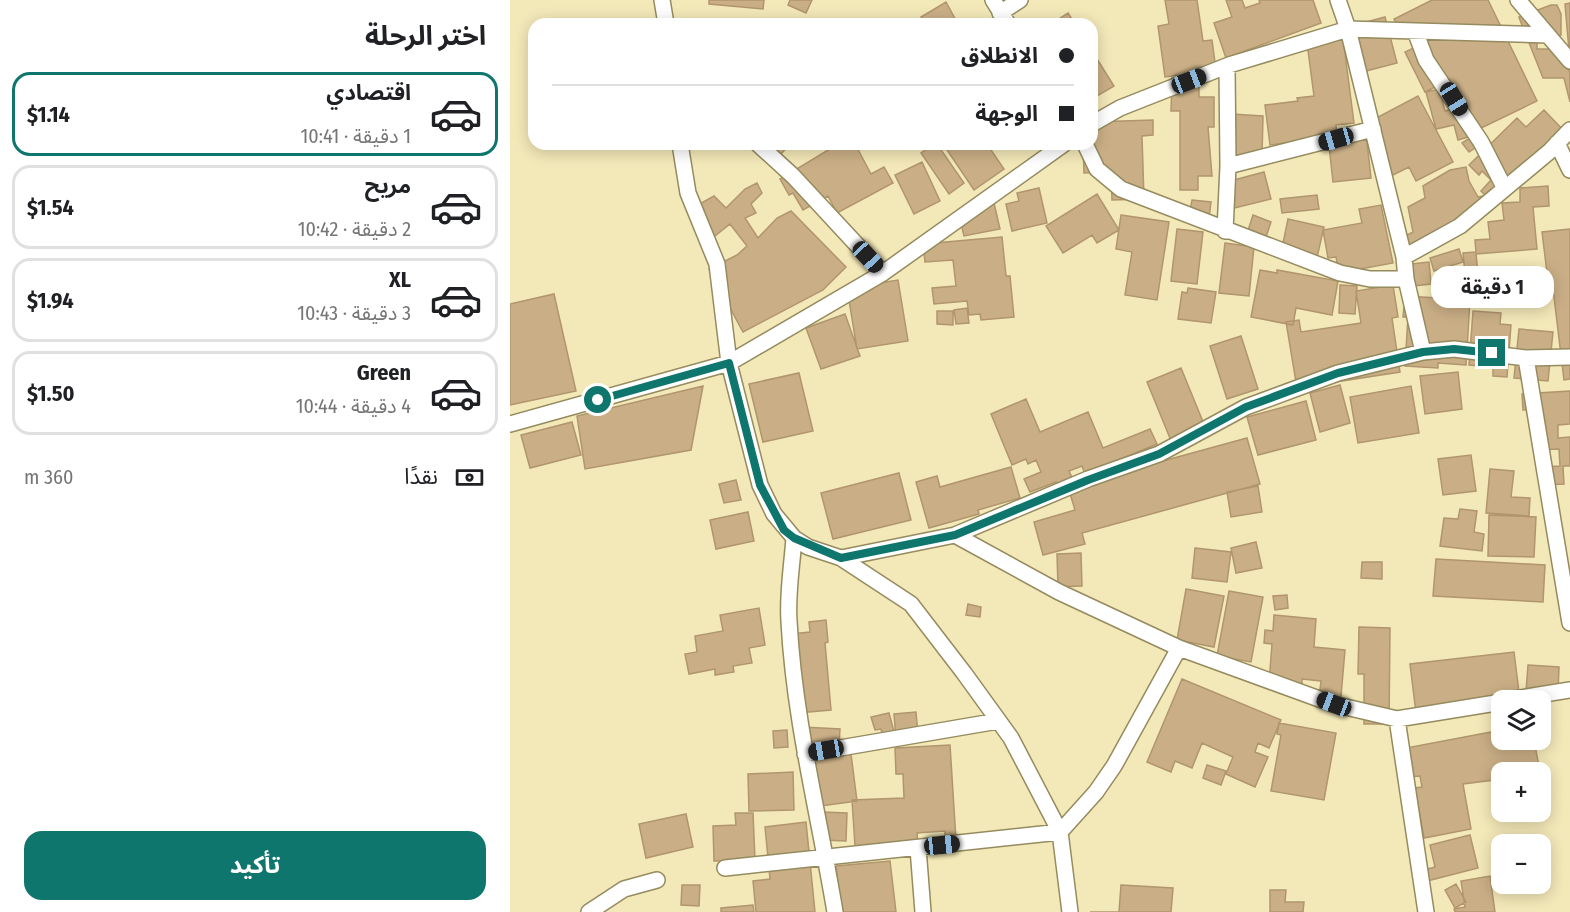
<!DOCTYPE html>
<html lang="ar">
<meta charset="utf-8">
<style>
:root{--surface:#fff;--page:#f2f2f2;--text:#202124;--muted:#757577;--line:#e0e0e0;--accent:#0f766e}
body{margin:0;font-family:"Fira Sans Condensed","Noto Sans Arabic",sans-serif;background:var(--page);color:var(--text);direction:rtl;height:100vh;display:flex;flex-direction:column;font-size:22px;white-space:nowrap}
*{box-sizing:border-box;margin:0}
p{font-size:20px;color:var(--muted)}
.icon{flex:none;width:33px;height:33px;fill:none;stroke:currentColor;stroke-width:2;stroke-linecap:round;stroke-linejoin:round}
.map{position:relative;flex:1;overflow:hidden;direction:ltr}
.drawer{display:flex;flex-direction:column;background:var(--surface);width:510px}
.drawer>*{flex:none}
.banner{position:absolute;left:18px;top:18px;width:570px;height:132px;border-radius:18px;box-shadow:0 3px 15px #0003;direction:rtl;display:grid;align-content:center;height:132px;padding:0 24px;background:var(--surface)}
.controls{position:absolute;left:981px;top:690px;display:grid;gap:12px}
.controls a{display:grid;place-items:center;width:60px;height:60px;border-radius:12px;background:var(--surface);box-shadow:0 3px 15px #0003;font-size:30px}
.end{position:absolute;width:27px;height:27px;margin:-14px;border:8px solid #0f766e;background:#fff;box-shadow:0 0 0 3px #fff}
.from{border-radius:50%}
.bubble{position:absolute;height:42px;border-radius:18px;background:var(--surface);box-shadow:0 3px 15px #0003;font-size:20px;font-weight:700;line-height:42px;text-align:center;direction:rtl}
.car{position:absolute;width:18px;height:36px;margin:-18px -9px;border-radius:8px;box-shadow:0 0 4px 2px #0007;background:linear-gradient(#222 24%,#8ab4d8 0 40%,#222 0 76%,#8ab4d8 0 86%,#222 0)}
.banner b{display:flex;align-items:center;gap:21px;height:57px;font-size:22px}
.banner b+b{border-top:2px solid var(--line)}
.banner i{width:15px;height:15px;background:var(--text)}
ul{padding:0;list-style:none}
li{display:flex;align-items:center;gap:18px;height:84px;margin:0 12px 9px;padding:0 12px;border:3px solid var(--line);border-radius:18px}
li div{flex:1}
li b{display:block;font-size:22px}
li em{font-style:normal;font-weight:700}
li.on{border-color:var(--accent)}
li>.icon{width:54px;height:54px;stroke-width:1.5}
h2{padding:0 24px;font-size:27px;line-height:72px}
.pay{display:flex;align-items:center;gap:15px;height:66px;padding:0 24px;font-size:22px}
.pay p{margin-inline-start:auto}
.button{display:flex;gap:12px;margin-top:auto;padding:12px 24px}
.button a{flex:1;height:69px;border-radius:18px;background:var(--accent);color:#fff;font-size:24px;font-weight:700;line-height:69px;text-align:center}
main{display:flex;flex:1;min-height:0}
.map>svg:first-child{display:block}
.building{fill:#caaf86;stroke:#b0956d;stroke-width:1.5}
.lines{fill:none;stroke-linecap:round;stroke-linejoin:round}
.minor-casing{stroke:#958b5e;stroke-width:18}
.minor{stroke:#fff;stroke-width:15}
.route{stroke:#0f766e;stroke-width:8}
</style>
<main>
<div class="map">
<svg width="1060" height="912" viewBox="0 0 1060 912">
<rect width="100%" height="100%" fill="#f3e8b8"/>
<path class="building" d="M199,0H254L253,9L199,4Z
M280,0H302L296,13L278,5Z
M655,0H687L693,41L702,40L706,70L655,77L648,26L659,24Z
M716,0H732L735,8L750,3L749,0H803L811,23L716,58L704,23L722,17Z
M922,0H978L1027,101L967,130L947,91L933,98L927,86L915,92L895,52L908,46L903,35L898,37L891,23L887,25L884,19Z
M436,2L448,24H415L411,17Z
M1060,3V62L1055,4Z
M1041,5H1047L1051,14V35L1038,40H1027V49H1054V63L1060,72V102L1054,78H1033L1010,20L1009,17Z
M558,13L565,24H541Z
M875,17L887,63L852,72L834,28Z
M833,38L844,123L826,125L827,136L760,145L755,105L788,101L787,98L804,96L797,43Z
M582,51L604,86L582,99Z
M662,78H689V97H704V127H698L702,176H688V190H670V111H661Z
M929,89L935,111L954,106L965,135L948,140L944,125L926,129L916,92Z
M908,96L943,162L906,181L899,167L881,176L853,125Z
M1034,110L1055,132L984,204L971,191L981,180L972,171L969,175L959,165L1007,118L1016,127Z
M721,114L753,116L752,156L719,155Z
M643,120V135L632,136L634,199L602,200L601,172L574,173L573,144H582V122Z
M856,133L861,178L823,182L818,137Z
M968,133L974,142L959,152L952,143Z
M244,144H280L264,162Z
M328,144H345L361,174L374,167L383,183L327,213L318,196L293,210L283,193L279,195L270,179Z
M424,144H427L454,183L439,194L411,153Z
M433,144H477L494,169L464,190Z
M412,162L430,201L404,214L385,175Z
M956,167L959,181L968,197L991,193L894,251L891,238L903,232L898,207L915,198L913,186L940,170Z
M754,172L761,199L716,210L709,184Z
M247,183L252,193L241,204L246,213L235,218L248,238L267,218L281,211L336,267L313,290L233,332L199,269L227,255L237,246L220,224L201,239L184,207L204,196L216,208L235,189Z
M1038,186L1039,206L1023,207L1027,249L966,254L968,273L955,274L953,253L966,252L965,240L980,239L978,222L994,220L992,203L1010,202V188Z
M529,188L537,223L502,231L496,204L509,201L507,193Z
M587,194L609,230L587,243L582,235L553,253L536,226Z
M807,195L809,209L772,213L770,199Z
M682,200L701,202L699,218L679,216Z
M484,203L490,229L454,236L448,211Z
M871,205L883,263L829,273L826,257L818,258L813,230L852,223L849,209Z
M611,215L659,222L647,300L615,295L622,252L606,249Z
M743,215L761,222L752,249L734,243Z
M778,219L814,227L805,266L770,258Z
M667,229L693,232L687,284L661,281Z
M1060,229V379L1054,380L1043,289H1039L1032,232Z
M492,237L496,276H500L504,317L471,320L470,314L459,315L457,301L424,304L422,288L446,286L443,260L415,262L413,244Z
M715,243L744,247L739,296L709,293Z
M949,249L953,262L924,271L920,258Z
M919,262L921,284L895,287L892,265Z
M750,270L767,273V270L828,281L822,315L786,308L783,325L741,317Z
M936,273L939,295L928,296L926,274Z
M388,280L398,341L347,349L337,288Z
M1039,282L1041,296L1032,297L1030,283Z
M830,285L847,286L845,314L829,313Z
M883,285L888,317L882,318L890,372L787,388L776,322L789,320L791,332L851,323L846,291Z
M678,288L706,292L701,323L668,319L672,292L677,293Z
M44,294L66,391L0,405V304Z
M895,296L960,300L956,365L928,363V368L895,366L898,317H893Z
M457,308L459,323L446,324L444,310Z
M427,311H443V325L427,324Z
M963,311L991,313L990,324L1001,325L997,377L983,376V367L959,365Z
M335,314L350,356L311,369L296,328Z
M1009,329L1043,332L1038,381L1004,378Z
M731,336L748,389L717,399L700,346Z
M671,368L696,429L662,443L637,382Z
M948,372L952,409L915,414L910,376Z
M289,373L303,431L253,442L239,384Z
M830,385L840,423L810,432L800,393Z
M193,386L181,450L75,469L67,416Z
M901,386L909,433L848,443L840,397Z
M1060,391V424L1048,425V438L1060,437V466H1053L1054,484L1034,485L1033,467L1050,466L1049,449L1026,450L1023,409L1013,410L1012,394Z
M516,399L530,432L578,412L593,448L640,429L647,444L575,474L572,466L559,471L564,482L549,489L546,482L520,492L514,479L531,472L526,460L518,464L516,459L502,465L481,414Z
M796,401L806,440L748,455L737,417Z
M62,422L71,455L20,468L11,435Z
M737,438L750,484L572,533L575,544L533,555L524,522L565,510L558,487Z
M961,455L966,491L933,495L928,459Z
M501,467L510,498L468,510L469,514L419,528L406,482L427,476L430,487Z
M980,469L1004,471L1001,497L1020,498L1019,516L976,513Z
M389,473L401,520L323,539L311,493Z
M226,480L231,500L214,503L209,484Z
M748,486L752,512L721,517L717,492Z
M950,509L967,511L964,532L974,534L972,551L930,546L934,518L948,519Z
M238,512L244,541L206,549L200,520Z
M979,515L1026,517L1024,557L978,556Z
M746,542L752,568L726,573L721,548Z
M685,548L721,552L717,582L682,578Z
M571,553L572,586L548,587L547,554Z
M926,559L1035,565L1033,602L923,596Z
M852,562H872V579L851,578Z
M676,589L714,596L704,647L667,640Z
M719,591L753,597L741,662L707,656Z
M777,595L778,608L765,610L763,596Z
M458,604L471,607L470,617L456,615Z
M249,608L255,645L239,648L242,663L223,666L224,672L205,675V669L179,674L175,654L187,652L185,636L213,631L210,615Z
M764,615L806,619L804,647L835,650L830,708L808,706L811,681L792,679V686L759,683L762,644L754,643L755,630L763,631Z
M316,620L318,642L315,643L321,710L288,713L281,634L300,632L299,622Z
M849,627L880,628L879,724H854V674H848Z
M1004,652L1010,700L906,713L900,664Z
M1018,665L1049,667L1048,693L1016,692Z
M672,679L771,720L759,748L748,743L745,752L758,757L745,787L716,774L723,757L692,743L682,768L665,761L661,772L637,762Z
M406,712L408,735L386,738L384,714Z
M379,713L386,739L374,742L371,729L365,730L361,717Z
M769,723L826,733L814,800L761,791L771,735L767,734Z
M293,727L330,729L329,745L292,743Z
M277,730L278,747L264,748L263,731Z
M992,730V740H1024L1030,772H992V779L953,784L961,829L914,838L905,788L912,787L910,776L901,777L896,748Z
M440,745L446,840L435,841V831L407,833L408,844L345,846L342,800L394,798L393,774H386L385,748Z
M341,754L347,801L303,807L297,760Z
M697,765L716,771L711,785L693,778Z
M283,772L284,810L239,811L238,774Z
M311,812L337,813L336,841L310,840Z
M225,813H243L245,860L204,861L203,826L226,825Z
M176,814L183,847L136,858L129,824Z
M296,822L305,912H246L243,881L260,879L255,827Z
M960,835L968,868L917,881L914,870L925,867L920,845Z
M380,861L386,912H331L326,866Z
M980,876L985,912H945L944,909L955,907L951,881Z
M946,884L956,902L945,908L935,890Z
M172,885H190L189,906L171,905Z
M611,885L663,888L661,912H580H609Z
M760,890H776L775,902H794L793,912H760Z
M243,905L244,912H211V908Z"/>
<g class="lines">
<g class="minor-casing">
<path id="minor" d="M152,0L156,24
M483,0L498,24
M828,0L838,29L894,257L896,279L913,352
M1008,0L1060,61
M490,13L510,0
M905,31L916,60L971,142L994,187
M582,124L610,108L719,65L838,29L1038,35
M1047,143L1060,170
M170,144L178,193L207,264L219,363L250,485L264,514L284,538L298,547L331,558L401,604L454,673L501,738L550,832L560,912
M248,144L283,176L373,273
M575,144L587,169L611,189L830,273L860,279H896
M718,166L863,129
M715,231L718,166L717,66
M894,257L950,226L1040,151L1060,130
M1016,358L1060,623
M0,424L219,363L373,273L554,144
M445,535L549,592L669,648L823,704L887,719L992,702
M284,538C282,566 277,594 279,621C284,719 309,815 325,912
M331,558L445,535L578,479L649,454L736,407L828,373L913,352L944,349L1016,358L1060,357
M998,700L1060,690
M887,719L916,912
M295,754L488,721
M408,848L413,912
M215,868L550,832L586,792L604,766L669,648
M79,912L114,889L147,880"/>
</g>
<use href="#minor" class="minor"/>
</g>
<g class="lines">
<path class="route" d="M88,400L219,363L250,485L274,530L284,538L331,558L445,535L578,480L649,454L736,407L828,373L913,352L944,349L982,353"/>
</g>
</svg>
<div class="controls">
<a><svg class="icon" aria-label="layers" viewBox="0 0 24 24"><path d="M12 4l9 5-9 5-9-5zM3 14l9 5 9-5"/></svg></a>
<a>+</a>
<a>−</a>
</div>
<i class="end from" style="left:88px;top:400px"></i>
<i class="end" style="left:982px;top:353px"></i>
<div class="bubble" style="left:921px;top:266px;width:123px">1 دقيقة</div>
<i class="car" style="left:679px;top:81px;rotate:69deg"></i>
<i class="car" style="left:944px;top:99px;rotate:148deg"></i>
<i class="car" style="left:826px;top:139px;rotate:254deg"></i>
<i class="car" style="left:358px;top:257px;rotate:137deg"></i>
<i class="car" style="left:824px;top:704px;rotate:291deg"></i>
<i class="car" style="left:316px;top:750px;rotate:260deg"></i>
<i class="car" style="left:432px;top:845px;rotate:84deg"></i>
<div class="banner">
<b><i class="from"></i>الانطلاق</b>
<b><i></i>الوجهة</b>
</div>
</div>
<section class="drawer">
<h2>اختر الرحلة</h2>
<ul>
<li class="on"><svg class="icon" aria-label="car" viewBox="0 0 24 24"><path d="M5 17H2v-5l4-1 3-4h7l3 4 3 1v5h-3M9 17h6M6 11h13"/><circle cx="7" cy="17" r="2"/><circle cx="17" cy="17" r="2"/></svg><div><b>اقتصادي</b><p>1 دقيقة · 10:41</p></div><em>$1.14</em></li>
<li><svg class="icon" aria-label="car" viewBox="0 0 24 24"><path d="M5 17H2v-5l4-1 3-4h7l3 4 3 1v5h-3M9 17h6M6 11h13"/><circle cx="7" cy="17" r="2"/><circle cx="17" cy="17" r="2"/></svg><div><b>مريح</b><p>2 دقيقة · 10:42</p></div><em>$1.54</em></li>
<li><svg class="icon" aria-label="car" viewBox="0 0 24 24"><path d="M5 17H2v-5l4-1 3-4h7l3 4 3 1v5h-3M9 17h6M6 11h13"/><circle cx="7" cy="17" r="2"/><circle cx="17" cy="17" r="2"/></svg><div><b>XL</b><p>3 دقيقة · 10:43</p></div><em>$1.94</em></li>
<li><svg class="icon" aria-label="car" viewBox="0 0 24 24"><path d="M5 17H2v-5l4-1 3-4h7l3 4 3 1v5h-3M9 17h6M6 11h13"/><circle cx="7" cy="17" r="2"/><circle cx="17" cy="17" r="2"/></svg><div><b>Green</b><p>4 دقيقة · 10:44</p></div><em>$1.50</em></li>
</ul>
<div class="pay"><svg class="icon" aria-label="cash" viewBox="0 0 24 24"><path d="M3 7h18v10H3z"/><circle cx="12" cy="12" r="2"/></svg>نقدًا<p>360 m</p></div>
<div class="button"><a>تأكيد</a></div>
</section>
</main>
